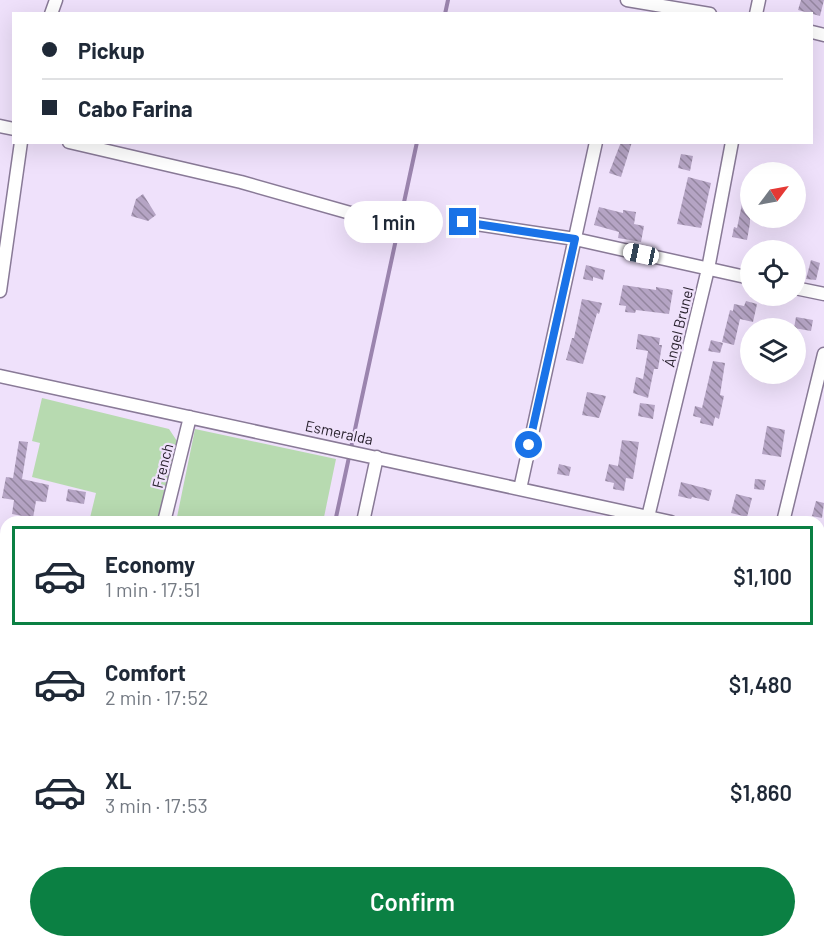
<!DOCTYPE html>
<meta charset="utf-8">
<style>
:root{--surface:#fff;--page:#f2f2f3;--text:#1f2937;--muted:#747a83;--line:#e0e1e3;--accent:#0b8043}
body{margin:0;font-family:Barlow,sans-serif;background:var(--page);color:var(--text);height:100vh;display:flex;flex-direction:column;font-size:22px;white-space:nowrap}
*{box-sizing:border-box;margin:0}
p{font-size:20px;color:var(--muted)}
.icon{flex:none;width:33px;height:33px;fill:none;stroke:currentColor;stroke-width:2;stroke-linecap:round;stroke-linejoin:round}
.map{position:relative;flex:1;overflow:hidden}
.drawer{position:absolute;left:0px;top:516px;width:825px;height:432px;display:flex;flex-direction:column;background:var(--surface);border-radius:18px 18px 0 0;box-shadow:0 6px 24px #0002}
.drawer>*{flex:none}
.banner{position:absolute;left:12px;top:12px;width:801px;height:132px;border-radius:0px;box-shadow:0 6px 24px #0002;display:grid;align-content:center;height:132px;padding:0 30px;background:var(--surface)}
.needle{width:39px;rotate:58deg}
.buttons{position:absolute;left:740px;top:162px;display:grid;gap:12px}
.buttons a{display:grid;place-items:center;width:66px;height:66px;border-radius:50%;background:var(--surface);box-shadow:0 6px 24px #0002;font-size:30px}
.end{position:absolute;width:27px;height:27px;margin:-14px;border:8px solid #1a73e8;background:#fff;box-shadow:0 0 0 3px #fff}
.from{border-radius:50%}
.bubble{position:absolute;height:42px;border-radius:21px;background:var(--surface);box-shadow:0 6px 24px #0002;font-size:20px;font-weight:600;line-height:42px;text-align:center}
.car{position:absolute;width:18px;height:36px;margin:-18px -9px;border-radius:8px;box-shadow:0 0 4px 2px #0007;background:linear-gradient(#fff 24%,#345 0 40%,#fff 0 76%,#345 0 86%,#fff 0)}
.banner b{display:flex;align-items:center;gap:21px;height:57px;font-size:22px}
.banner b+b{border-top:2px solid var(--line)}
.banner i{width:15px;height:15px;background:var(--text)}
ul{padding:10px 0 0;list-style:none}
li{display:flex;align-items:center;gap:18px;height:99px;margin:0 12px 9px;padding:0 18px;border:3px solid transparent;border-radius:0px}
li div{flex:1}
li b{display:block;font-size:22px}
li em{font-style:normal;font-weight:600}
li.on{border-color:var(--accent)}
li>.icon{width:54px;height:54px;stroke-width:1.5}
.button{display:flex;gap:12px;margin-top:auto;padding:12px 30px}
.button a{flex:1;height:69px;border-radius:36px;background:var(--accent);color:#fff;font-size:24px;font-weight:600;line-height:69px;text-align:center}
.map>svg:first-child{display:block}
.green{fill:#b7dab0}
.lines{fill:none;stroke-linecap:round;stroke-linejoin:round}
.stream{stroke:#9b84ae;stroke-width:4}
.building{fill:url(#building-back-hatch)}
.street-casing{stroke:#897a97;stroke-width:15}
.street{stroke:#fff;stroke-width:12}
.route{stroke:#1a73e8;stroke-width:8}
.labels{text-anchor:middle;stroke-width:4.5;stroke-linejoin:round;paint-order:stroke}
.street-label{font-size:15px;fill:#231c28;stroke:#efe1fb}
</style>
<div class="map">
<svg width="824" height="948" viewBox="0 0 824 948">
<defs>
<pattern id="building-back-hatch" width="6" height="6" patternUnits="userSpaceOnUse" patternTransform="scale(1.5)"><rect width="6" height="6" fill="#b5a4c4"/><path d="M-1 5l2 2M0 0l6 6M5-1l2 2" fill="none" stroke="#93859f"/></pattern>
</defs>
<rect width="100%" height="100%" fill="#efe1fb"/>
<path class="green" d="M42,398L169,429L177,441L158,522H89L96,493L32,477L40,443L32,441Z
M195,429L336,459L323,522H176Z"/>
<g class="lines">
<path class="stream" d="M445,14L448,0
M335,522L417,142
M241,948L242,942"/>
</g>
<path class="building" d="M801,0H824L820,16L798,10Z
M621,142H632L621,177L609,173Z
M681,154L693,156L690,171L678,168Z
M688,177L711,183L701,228L677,224Z
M143,194L156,215L148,221L131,216L136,199Z
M742,204L750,205V223L747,240L732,237L734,227L737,228Z
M599,207L623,213V210L636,212L634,224L644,226L641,242L618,238L619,232L594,225Z
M811,260L820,263L816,280L806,279Z
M586,265L605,270L603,280L593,277V281L583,279Z
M623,285L656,290V287L673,290L669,314L636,310L635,313L625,312L626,306L619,305Z
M582,299L602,303L599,314L597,313L583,364L566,360L572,338H574Z
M746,301L757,304L753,322L740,319L734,345L722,342L730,310L733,311L734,304L744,306Z
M796,317L813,320L811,331L794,328Z
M638,334L660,338L659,345H662L658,369H654L648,398L633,393L636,377L643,379L648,351L636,349Z
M711,340L723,343L720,353L708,351Z
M713,361L725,363L720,395L724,396L719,419L715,417L713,426L700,423L701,418L693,416L695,406L702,408Z
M587,392L606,396L599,418L582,415Z
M640,403L655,405L653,419L638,416Z
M767,426L785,430L781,457L762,454Z
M622,440L639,442L633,479L626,478L624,491L613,489L614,483L605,481L609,464L618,466Z
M19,441L28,442L22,479L49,485L46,502L36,501L33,518L12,514L14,500L2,498L6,477L13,478Z
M559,464L571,467L569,476L557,474Z
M755,479L766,480L764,490L754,489Z
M681,482L712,490L709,501L692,497L691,499L678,496Z
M68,489L86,492L84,504L66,501Z
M736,494L752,498L747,517L731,513Z
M816,501L824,503L822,518L812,516Z"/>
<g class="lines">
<g class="street-casing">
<path id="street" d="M627,0L710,14
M51,14L56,0
M756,14L759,0
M812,32L824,35
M0,126L14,129
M69,142L241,182L368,218
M463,222L575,239L750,278
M795,288L824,294
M0,291L21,142
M0,376L671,522
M520,489L596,142
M648,517L708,269L732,142
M164,522L190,417
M363,522L377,457
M783,522L824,354
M819,555L824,556
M0,577L6,578
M819,758L824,759
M0,825L6,826
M493,942L536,948
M65,948L67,942
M268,948L270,942
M563,948L565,942
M693,948L695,942"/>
</g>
<use href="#street" class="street"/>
</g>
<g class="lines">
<path class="route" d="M463,222L575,239L529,445"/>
</g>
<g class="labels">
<g class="street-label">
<text transform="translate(679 327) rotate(-76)" y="5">Ángel Brunel</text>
<text transform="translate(339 433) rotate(12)" y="5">Esmeralda</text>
<text transform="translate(163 466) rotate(-76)" y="5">French</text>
</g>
</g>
</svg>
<div class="buttons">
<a><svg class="needle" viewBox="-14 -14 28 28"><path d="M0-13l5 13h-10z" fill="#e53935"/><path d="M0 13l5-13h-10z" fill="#747a83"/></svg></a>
<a><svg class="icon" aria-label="locate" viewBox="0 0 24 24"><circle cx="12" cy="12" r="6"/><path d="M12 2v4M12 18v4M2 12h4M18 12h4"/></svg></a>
<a><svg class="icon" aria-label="layers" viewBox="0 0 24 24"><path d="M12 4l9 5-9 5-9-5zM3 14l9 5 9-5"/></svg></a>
</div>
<i class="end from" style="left:529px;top:445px"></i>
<i class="end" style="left:463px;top:222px"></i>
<div class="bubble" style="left:344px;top:201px;width:99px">1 min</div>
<i class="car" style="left:641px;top:254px;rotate:282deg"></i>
<div class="banner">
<b><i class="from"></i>Pickup</b>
<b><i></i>Cabo Farina</b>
</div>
<section class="drawer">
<ul>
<li class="on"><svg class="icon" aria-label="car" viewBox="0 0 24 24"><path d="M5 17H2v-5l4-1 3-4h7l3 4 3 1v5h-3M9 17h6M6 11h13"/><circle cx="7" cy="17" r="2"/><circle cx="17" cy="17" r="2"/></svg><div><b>Economy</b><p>1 min · 17:51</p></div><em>$1,100</em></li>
<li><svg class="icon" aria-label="car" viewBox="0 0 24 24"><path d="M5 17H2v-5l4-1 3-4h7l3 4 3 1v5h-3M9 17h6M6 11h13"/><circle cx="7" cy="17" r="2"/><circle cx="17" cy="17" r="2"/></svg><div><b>Comfort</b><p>2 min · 17:52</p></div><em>$1,480</em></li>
<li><svg class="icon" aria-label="car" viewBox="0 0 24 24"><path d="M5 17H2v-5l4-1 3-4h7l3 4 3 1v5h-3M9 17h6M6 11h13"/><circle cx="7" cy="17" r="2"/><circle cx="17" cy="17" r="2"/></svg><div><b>XL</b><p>3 min · 17:53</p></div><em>$1,860</em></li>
</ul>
<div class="button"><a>Confirm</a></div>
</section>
</div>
